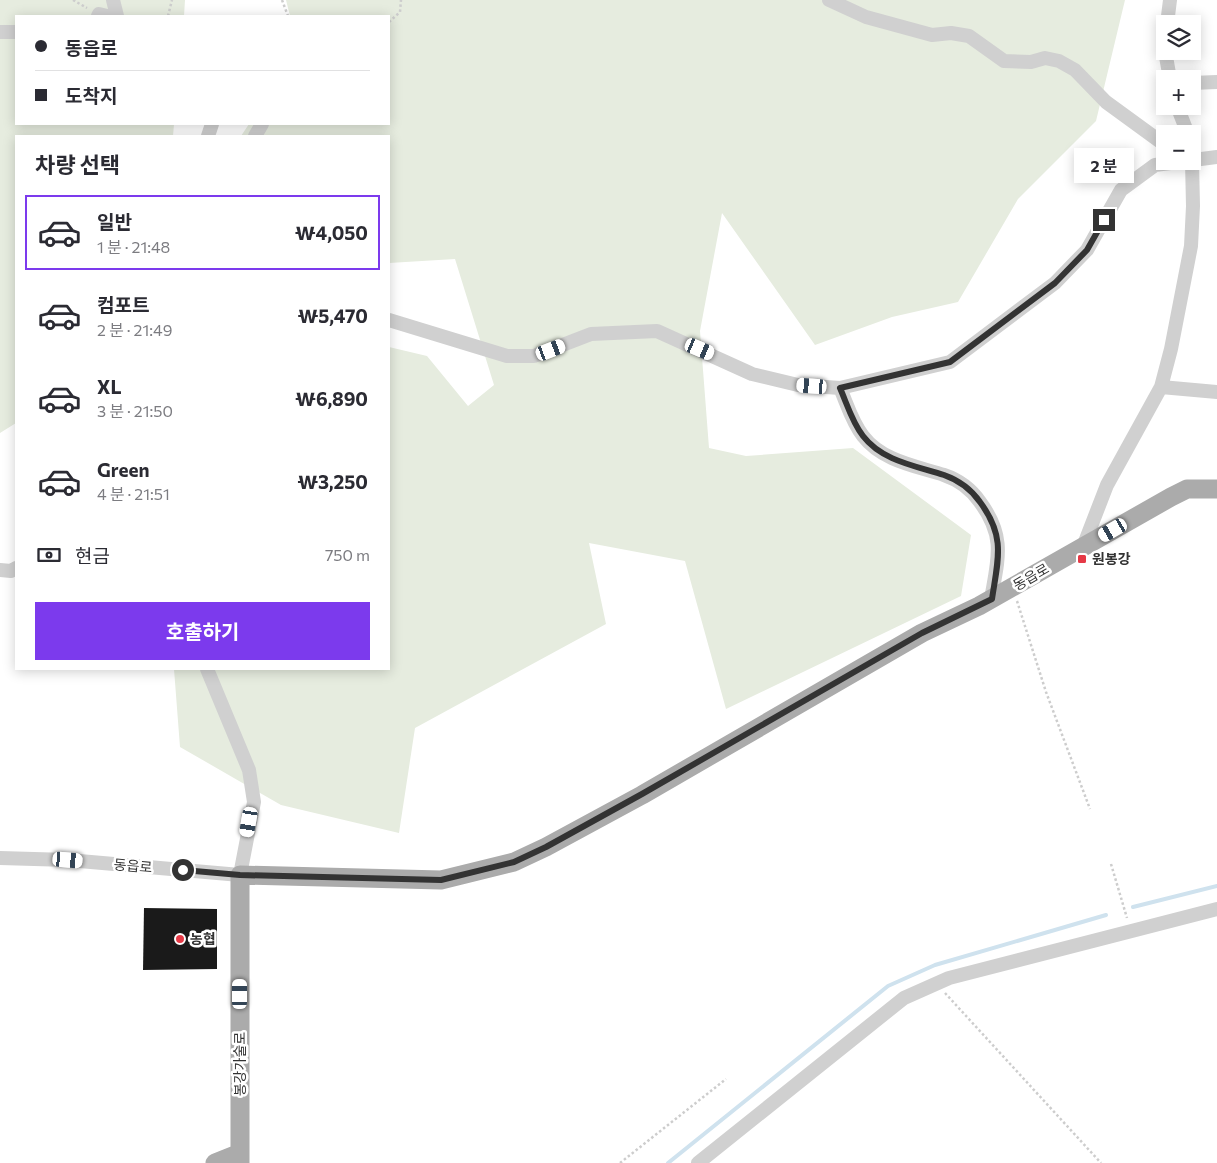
<!DOCTYPE html>
<html lang="ko">
<meta charset="utf-8">
<style>
:root{--surface:#fff;--page:#f2f2f3;--text:#2b2b33;--muted:#7c7c81;--line:#e1e1e2;--accent:#7c3aed}
body{margin:0;font-family:Commissioner,"Noto Sans KR",sans-serif;background:var(--page);color:var(--text);height:100vh;display:flex;flex-direction:column;font-size:19px;white-space:nowrap}
*{box-sizing:border-box;margin:0}
p{font-size:16px;color:var(--muted)}
.icon{flex:none;width:28px;height:28px;fill:none;stroke:currentColor;stroke-width:2;stroke-linecap:round;stroke-linejoin:round}
.map{position:relative;flex:1;overflow:hidden}
.sheet{position:absolute;left:15px;top:135px;width:375px;height:535px;display:flex;flex-direction:column;background:var(--surface);border-radius:0px;box-shadow:0 2px 12px #0003}
.sheet>*{flex:none}
.guide{position:absolute;left:15px;top:15px;width:375px;height:110px;border-radius:0px;box-shadow:0 2px 12px #0003;display:grid;align-content:center;height:110px;padding:0 20px;background:var(--surface)}
.buttons{position:absolute;left:1156px;top:15px;display:grid;gap:10px}
.buttons a{display:grid;place-items:center;width:45px;height:45px;border-radius:0px;background:var(--surface);box-shadow:0 2px 12px #0003;font-size:25px}
.end{position:absolute;width:22px;height:22px;margin:-11px;border:6px solid #333;background:#fff;box-shadow:0 0 0 2px #fff}
.from{border-radius:50%}
.bubble{position:absolute;height:35px;border-radius:0px;background:var(--surface);box-shadow:0 2px 12px #0003;font-size:16px;font-weight:700;line-height:35px;text-align:center}
.car{position:absolute;width:15px;height:30px;margin:-15px -8px;border-radius:6px;box-shadow:0 0 4px 1px #0007;background:linear-gradient(#fff 24%,#345 0 40%,#fff 0 76%,#345 0 86%,#fff 0)}
.guide b{display:flex;align-items:center;gap:18px;height:48px;font-size:19px}
.guide b+b{border-top:1px solid var(--line)}
.guide i{width:12px;height:12px;background:var(--text)}
ul{padding:0;list-style:none}
li{display:flex;align-items:center;gap:15px;height:75px;margin:0 10px 8px;padding:0 10px;border:2px solid transparent;border-radius:0px}
li div{flex:1}
li b{display:block;font-size:19px}
li em{font-style:normal;font-weight:700}
li.current{border-color:var(--accent)}
li>.icon{width:45px;height:45px;stroke-width:1.5}
h2{padding:0 20px;font-size:22px;line-height:60px}
.pay{display:flex;align-items:center;gap:12px;height:55px;padding:0 20px;font-size:19px}
.pay p{margin-inline-start:auto}
.cta{display:flex;gap:10px;margin-top:auto;padding:10px 20px}
.cta a{flex:1;height:58px;border-radius:0px;background:var(--accent);color:#fff;font-size:20px;font-weight:700;line-height:58px;text-align:center}
.map>svg:first-child{display:block}
.green{fill:#e6ecdf}
.lines{fill:none;stroke-linecap:round;stroke-linejoin:round}
.stream{stroke:#cfe2ee;stroke-width:4}
.building{fill:#1a1a1a}
.path{stroke:#cdcdcd;stroke-width:2.5;stroke-dasharray:2.5 2.5;stroke-linecap:butt}
.minor{stroke:#d0d0d0;stroke-width:14}
.major{stroke:#ababab;stroke-width:19}
.route{stroke:#333;stroke-width:6}
.poi-dot{fill:#e63946;stroke:#fff;stroke-width:2}
.labels{text-anchor:middle;stroke-width:5;stroke-linejoin:round;paint-order:stroke}
.poi-label{font-size:14px;font-weight:bold;fill:#333;stroke:#fff;text-anchor:start}
.street-label{font-size:14px;fill:#333;stroke:#fff}
</style>
<div class="map">
<svg width="1217" height="1163" viewBox="0 0 1217 1163">
<rect width="100%" height="100%" fill="#fff"/>
<path class="green" d="M0,0H185L184,16H16V124H174L173,136H16V423L0,433Z
M286,0H1125L1096,121L1018,199L958,302L892,317L815,345L722,213L700,331L709,448L746,456L853,448L971,535L961,596L726,709L685,561L589,543L606,624L415,728L399,833L281,805L180,747L174,669H389V347L427,356L468,406L494,385L455,259L389,263V136H241L249,124H389V16H290Z"/>
<g class="lines">
<path class="stream" d="M1133,907L1217,886
M668,1163L888,986L935,965L1106,915"/>
</g>
<path class="building" d="M144,908L217,909V969L143,970Z"/>
<g class="lines">
<path class="path" d="M73,0L87,8
M282,0L288,16
M168,16L172,0
M389,22L400,12L401,0
M1017,601L1046,692L1090,809
M1111,864L1127,918
M945,993L1101,1163
M620,1163L726,1079"/>
<path class="minor" d="M113,0L117,16
M829,0L866,17L932,35L951,33L969,36L1004,61L1031,62L1045,58L1059,61L1075,70L1106,102L1165,145
M98,16L99,14L107,16
M1167,24L1170,0
M0,32H16
M1165,51L1170,79
M1192,83L1217,82
M1177,106L1188,134
M208,136L212,124
M255,136L262,124
M1192,145V161
M389,320L507,356H534L591,334L657,331L752,374L798,385L840,388L950,362L1055,283L1087,250L1121,190L1155,165L1217,157
M1161,387L1217,392
M840,388C847,404 852,422 863,436C882,461 916,466 944,475C959,480 971,489 980,502C1006,537 998,559 991,599
M1083,547L1107,485L1161,387L1171,349L1191,246L1193,206L1192,161
M0,570L11,571L16,568
M0,858L68,860L240,875L254,802L249,770L207,669
M698,1163L904,998L949,978L1217,909"/>
<path class="major" d="M215,1163L240,1153
M240,1163V875L441,880L514,862L546,847L642,795L922,633L979,606L1171,497L1187,489H1217"/>
</g>
<g class="lines">
<path class="route" d="M183,870L240,875L441,880L514,862L546,847L642,794L922,633L992,599C998,559 1006,537 980,502C971,489 958,480 944,475C916,466 882,461 863,436C852,422 847,404 840,388L950,362L1055,283L1087,250L1104,220"/>
</g>
<g class="poi-dot">
<rect x="1077" y="554" width="10" height="10" rx="2.5"/>
<circle cx="180" cy="939" r="5"/>
</g>
<g class="labels">
<g class="poi-label">
<text x="1092" y="564">원봉강</text>
<text x="190" y="944">농협</text>
</g>
<g class="street-label">
<text transform="translate(1031 577) rotate(-30)" y="5">동읍로</text>
<text transform="translate(133 866) rotate(5)" y="5">동읍로</text>
<text transform="translate(240 1064) rotate(-90)" y="5">봉강가술로</text>
</g>
</g>
</svg>
<div class="buttons">
<a><svg class="icon" aria-label="layers" viewBox="0 0 24 24"><path d="M12 4l9 5-9 5-9-5zM3 14l9 5 9-5"/></svg></a>
<a>+</a>
<a>−</a>
</div>
<i class="end from" style="left:183px;top:870px"></i>
<i class="end" style="left:1104px;top:220px"></i>
<div class="bubble" style="left:1074px;top:148px;width:60px">2 분</div>
<i class="car" style="left:700px;top:349px;rotate:113deg"></i>
<i class="car" style="left:551px;top:350px;rotate:69deg"></i>
<i class="car" style="left:812px;top:386px;rotate:274deg"></i>
<i class="car" style="left:1113px;top:530px;rotate:240deg"></i>
<i class="car" style="left:249px;top:822px;rotate:190deg"></i>
<i class="car" style="left:68px;top:860px;rotate:95deg"></i>
<i class="car" style="left:240px;top:994px;rotate:0deg"></i>
<div class="guide">
<b><i class="from"></i>동읍로</b>
<b><i></i>도착지</b>
</div>
<section class="sheet">
<h2>차량 선택</h2>
<ul>
<li class="current"><svg class="icon" aria-label="car" viewBox="0 0 24 24"><path d="M5 17H2v-5l4-1 3-4h7l3 4 3 1v5h-3M9 17h6M6 11h13"/><circle cx="7" cy="17" r="2"/><circle cx="17" cy="17" r="2"/></svg><div><b>일반</b><p>1 분 · 21:48</p></div><em>₩4,050</em></li>
<li><svg class="icon" aria-label="car" viewBox="0 0 24 24"><path d="M5 17H2v-5l4-1 3-4h7l3 4 3 1v5h-3M9 17h6M6 11h13"/><circle cx="7" cy="17" r="2"/><circle cx="17" cy="17" r="2"/></svg><div><b>컴포트</b><p>2 분 · 21:49</p></div><em>₩5,470</em></li>
<li><svg class="icon" aria-label="car" viewBox="0 0 24 24"><path d="M5 17H2v-5l4-1 3-4h7l3 4 3 1v5h-3M9 17h6M6 11h13"/><circle cx="7" cy="17" r="2"/><circle cx="17" cy="17" r="2"/></svg><div><b>XL</b><p>3 분 · 21:50</p></div><em>₩6,890</em></li>
<li><svg class="icon" aria-label="car" viewBox="0 0 24 24"><path d="M5 17H2v-5l4-1 3-4h7l3 4 3 1v5h-3M9 17h6M6 11h13"/><circle cx="7" cy="17" r="2"/><circle cx="17" cy="17" r="2"/></svg><div><b>Green</b><p>4 분 · 21:51</p></div><em>₩3,250</em></li>
</ul>
<div class="pay"><svg class="icon" aria-label="cash" viewBox="0 0 24 24"><path d="M3 7h18v10H3z"/><circle cx="12" cy="12" r="2"/></svg>현금<p>750 m</p></div>
<div class="cta"><a>호출하기</a></div>
</section>
</div>
